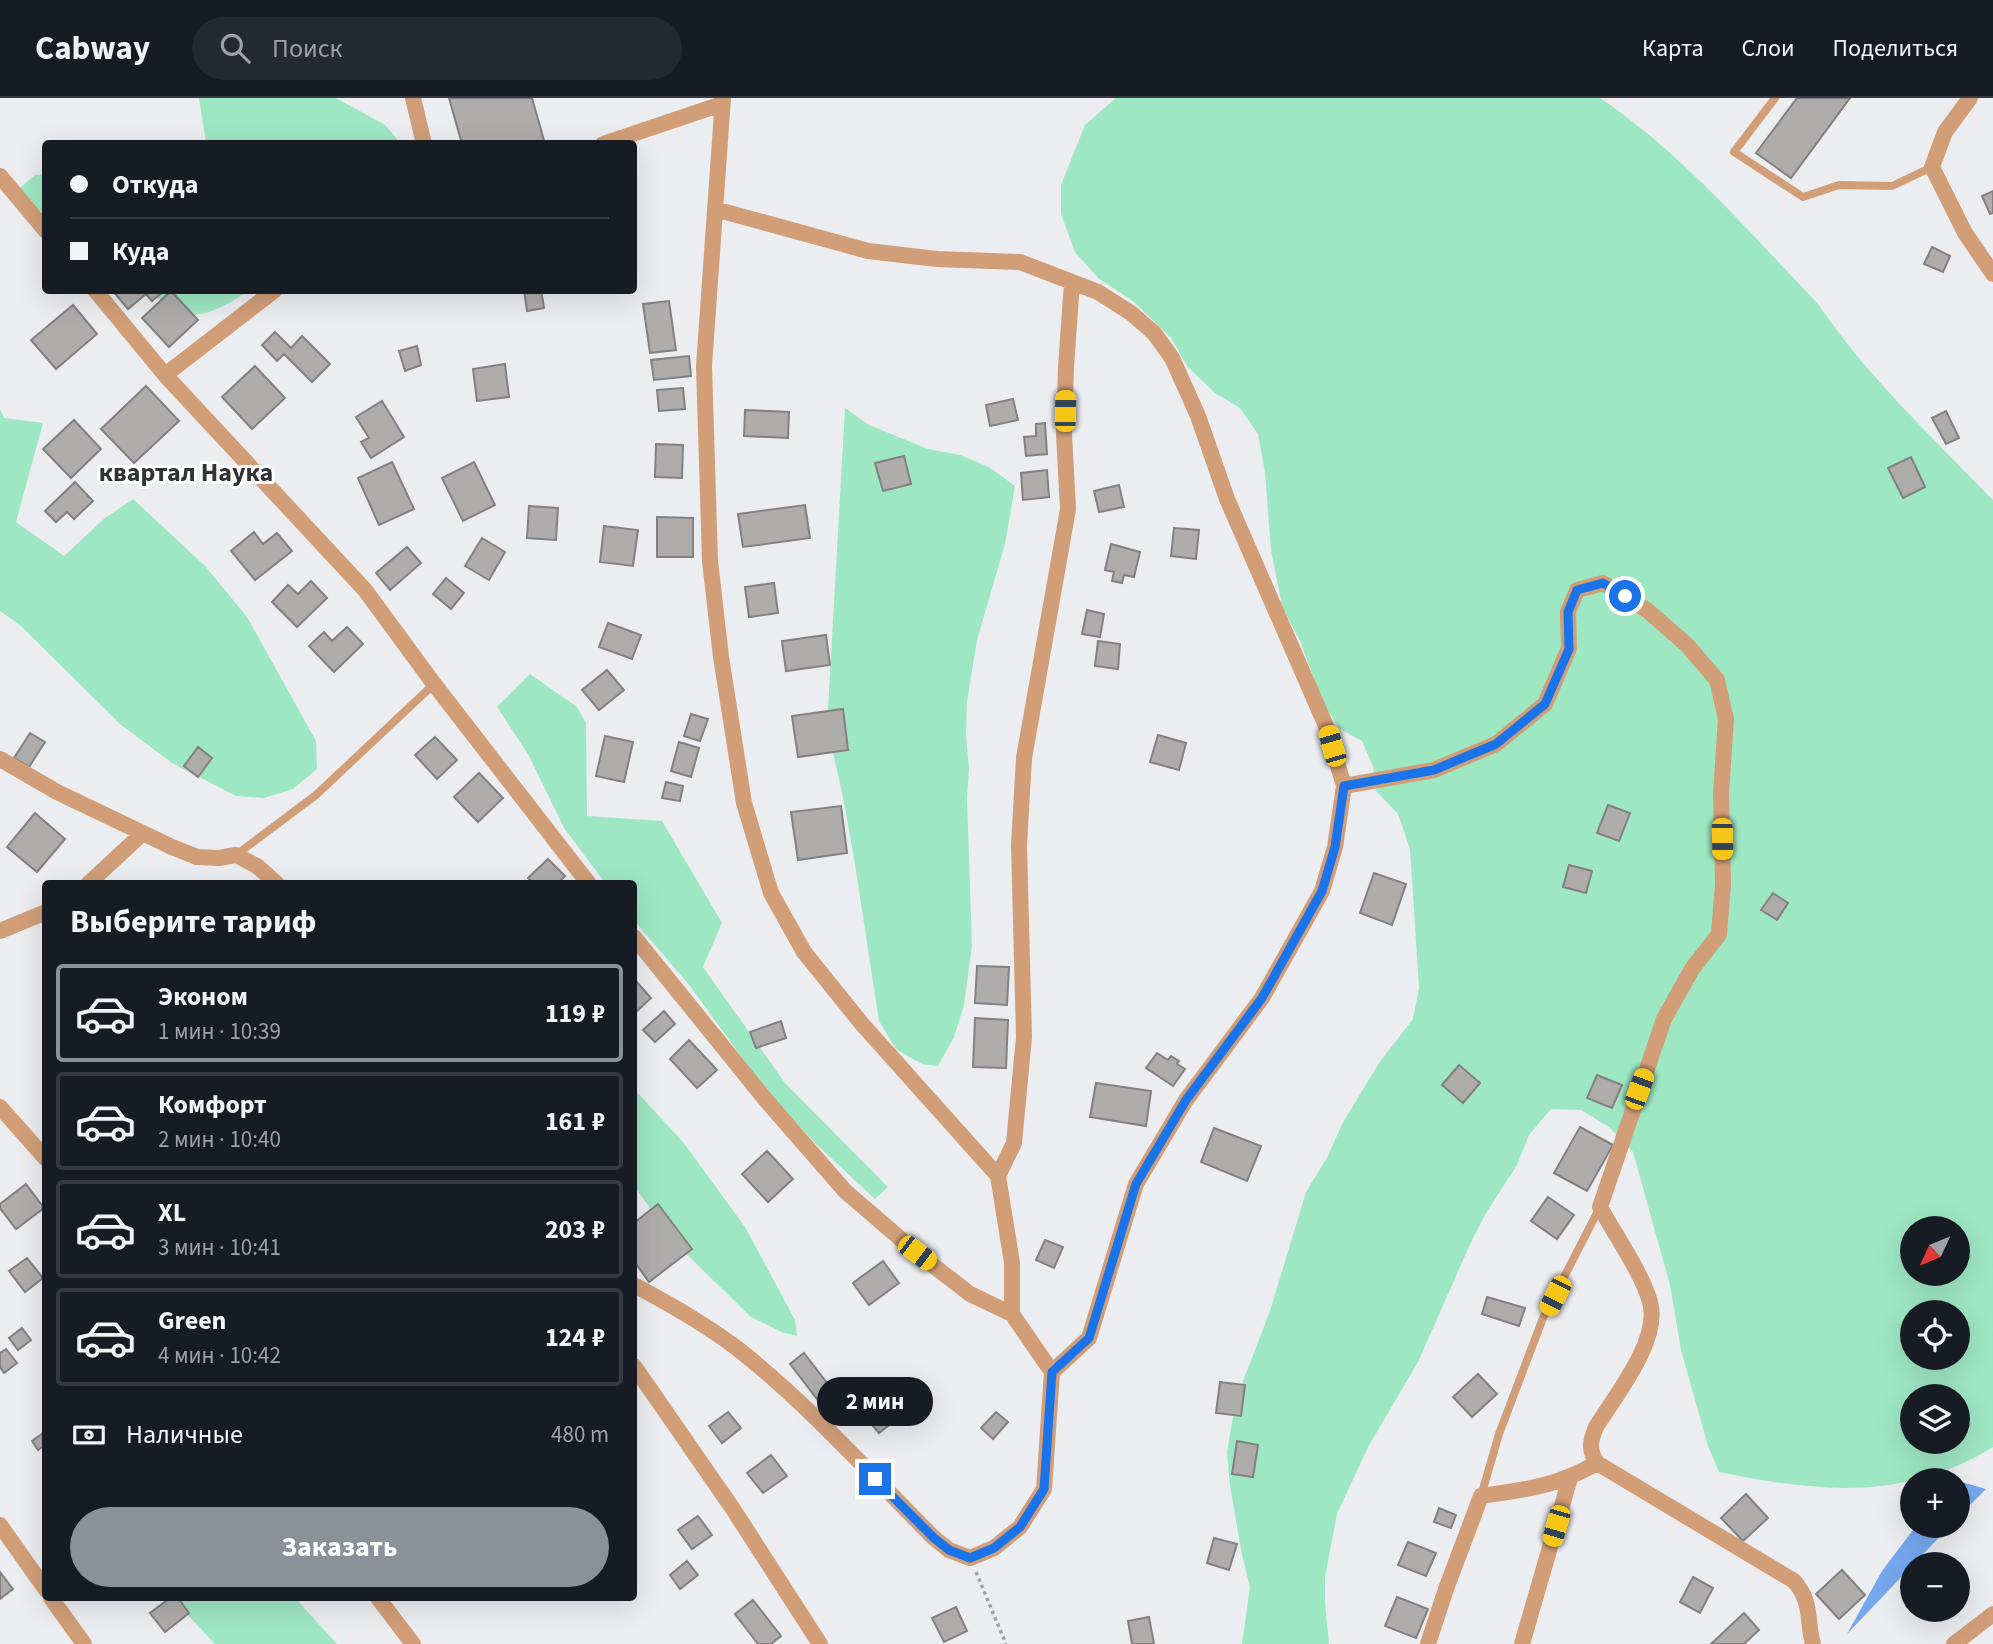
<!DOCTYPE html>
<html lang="ru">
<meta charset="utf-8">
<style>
:root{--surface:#171b24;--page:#242831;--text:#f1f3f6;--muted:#9ea1a6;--line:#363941;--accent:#8c9099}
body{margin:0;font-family:"Source Sans 3",sans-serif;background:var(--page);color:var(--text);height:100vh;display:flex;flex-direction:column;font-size:26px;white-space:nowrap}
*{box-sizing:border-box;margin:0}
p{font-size:23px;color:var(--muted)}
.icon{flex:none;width:38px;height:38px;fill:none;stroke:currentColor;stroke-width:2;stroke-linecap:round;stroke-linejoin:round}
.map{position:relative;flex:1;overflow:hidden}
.sheet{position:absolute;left:42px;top:782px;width:595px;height:721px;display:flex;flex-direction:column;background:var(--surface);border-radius:7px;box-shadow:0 7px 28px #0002}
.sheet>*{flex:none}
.banner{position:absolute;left:42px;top:42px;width:595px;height:154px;border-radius:7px;box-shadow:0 7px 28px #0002;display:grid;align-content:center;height:154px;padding:0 28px;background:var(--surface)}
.needle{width:46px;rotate:226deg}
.fabs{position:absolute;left:1900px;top:1118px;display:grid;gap:14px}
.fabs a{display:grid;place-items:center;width:70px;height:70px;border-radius:50%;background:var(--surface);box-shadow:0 7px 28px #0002;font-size:35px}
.end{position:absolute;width:32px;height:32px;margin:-16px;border:9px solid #1a73e8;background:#fff;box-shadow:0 0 0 4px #fff}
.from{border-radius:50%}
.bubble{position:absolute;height:49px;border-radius:24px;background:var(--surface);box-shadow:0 7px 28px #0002;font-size:23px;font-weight:700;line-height:49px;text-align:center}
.car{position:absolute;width:21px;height:42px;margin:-21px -10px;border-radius:9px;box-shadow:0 0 5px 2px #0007;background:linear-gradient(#f5c518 24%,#345 0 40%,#f5c518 0 76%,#345 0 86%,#f5c518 0)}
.banner b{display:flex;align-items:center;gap:24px;height:66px;font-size:26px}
.banner b+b{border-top:2px solid var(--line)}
.banner i{width:18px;height:18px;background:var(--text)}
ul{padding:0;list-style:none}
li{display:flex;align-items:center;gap:21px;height:98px;margin:0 14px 10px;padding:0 14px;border:4px solid var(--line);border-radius:7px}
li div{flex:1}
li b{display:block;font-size:26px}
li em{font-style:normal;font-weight:700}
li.on{border-color:var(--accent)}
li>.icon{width:63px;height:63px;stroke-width:1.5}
h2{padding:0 28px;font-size:32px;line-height:84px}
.pay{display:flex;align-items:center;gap:18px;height:77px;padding:0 28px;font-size:26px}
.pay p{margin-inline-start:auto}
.action{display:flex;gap:14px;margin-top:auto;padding:14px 28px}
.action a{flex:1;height:80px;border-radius:42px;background:var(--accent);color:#fff;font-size:28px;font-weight:700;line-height:80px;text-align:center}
header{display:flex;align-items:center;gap:42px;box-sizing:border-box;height:98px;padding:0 35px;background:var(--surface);border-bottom:2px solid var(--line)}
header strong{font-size:33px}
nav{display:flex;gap:38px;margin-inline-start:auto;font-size:24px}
.search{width:490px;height:63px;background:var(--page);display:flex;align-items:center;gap:18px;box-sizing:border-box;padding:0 24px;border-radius:38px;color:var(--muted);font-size:26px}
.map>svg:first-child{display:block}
.green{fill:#9ee7c3;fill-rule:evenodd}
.water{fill:#76a8ef}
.building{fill:#afadac;stroke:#83817f;stroke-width:2}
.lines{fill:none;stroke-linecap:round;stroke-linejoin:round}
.path{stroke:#a2a3a5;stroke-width:3.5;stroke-dasharray:3.5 3.5;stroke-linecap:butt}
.service{stroke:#d19e78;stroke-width:8}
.minor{stroke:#d19e78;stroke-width:16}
.route{stroke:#1a73e8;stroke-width:9}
.labels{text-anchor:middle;stroke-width:6;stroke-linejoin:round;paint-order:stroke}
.quarter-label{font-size:26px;font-weight:bold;fill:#323334;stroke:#fff}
</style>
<header>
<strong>Cabway</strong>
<div class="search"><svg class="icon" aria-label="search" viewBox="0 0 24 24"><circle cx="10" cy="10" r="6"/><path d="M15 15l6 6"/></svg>Поиск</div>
<nav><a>Карта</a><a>Слои</a><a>Поделиться</a></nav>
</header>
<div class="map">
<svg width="1993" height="1546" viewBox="0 0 1993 1546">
<rect width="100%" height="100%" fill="#ecedf0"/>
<path class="green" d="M199,0H336L385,27L397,41L396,45H206Z
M1116,0H1600C1683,56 1749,134 1818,206C1867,278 1932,339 1993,402V1349C1904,1404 1816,1394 1719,1374L1708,1348L1681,1252L1670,1187L1633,1054L1609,1029L1581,1012L1551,1011L1529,1037L1517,1067L1486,1115L1471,1144L1418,1264L1368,1349L1337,1416L1325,1479V1505L1329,1546H1242L1250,1489L1242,1457L1230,1388L1227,1354L1233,1319L1243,1283L1270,1213L1306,1094L1328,1058L1342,1026L1379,965L1413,921L1419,890L1410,751L1398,716L1376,693L1373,668L1362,643L1340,631L1323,606L1301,545L1282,508L1271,452L1265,374L1258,336L1240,310L1215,295L1188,269L1171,240L1133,203L1099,181L1075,154L1061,116V87L1085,27ZM1913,1130H1958V1176H1913ZM1913,1214H1958V1260H1913ZM1913,1298H1958V1344H1913Z
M45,76V118L19,91L35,77Z
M146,193H248C233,203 205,222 185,215C172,210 158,200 146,193Z
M845,310L869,327L928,351L960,357L989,369L1015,388L1005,446L977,542L967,603L966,637L969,671L967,699L972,848L964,907L954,939L938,968L922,966L896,951L879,923L854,760L842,694L827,629Z
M0,311L4,320L43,325L16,424L64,458L105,420L133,401L205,468L247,519L316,643L317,671L293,691L264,700L236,698L172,665L120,626L21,528L0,513Z
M530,576L577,609L586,625L587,718L662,723L722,825L703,869L785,985L888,1089L875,1101L816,1046L764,990L690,888L638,827L634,822V786H606L564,730L528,656L497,609Z
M634,991L683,1044L745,1129L795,1222L797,1238L782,1234L751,1219L675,1145L634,1088Z
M172,1500H295L337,1546H215Z"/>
<path class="water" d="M1958,1383L1986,1391L1958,1419Z
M1916,1428H1950L1847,1536L1882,1473Z"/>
<path class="building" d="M449,0H532L545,46H462Z
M1797,0H1850L1791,80L1756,55Z
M1993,93V115L1990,116L1982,98Z
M1932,149L1950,158L1943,174L1924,166Z
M112,192H165L152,203L146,196L128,211Z
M524,192H541L544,210L527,213Z
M171,193L198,222L169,249L142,220Z
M669,203L676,252L650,255L643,206Z
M73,207L97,236L56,271L31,242Z
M275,234L291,250L302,238L330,266L312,284L284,256L277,263L262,247Z
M417,248L421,267L405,273L399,253Z
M689,258L691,278L654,282L651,262Z
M505,266L509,299L477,303L473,271Z
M255,268L285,300L252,331L222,299Z
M146,288L179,323L134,365L101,331Z
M683,290L685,311L659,313L657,292Z
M1013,301L1018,322L990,328L986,307Z
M382,303L404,339L371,360L361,344L369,340L356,319Z
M745,312L789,314L788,340L744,338Z
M1946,313L1959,340L1946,346L1932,320Z
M74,322L101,351L71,380L43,351Z
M1045,325L1047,356L1026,358L1024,339L1036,338V326Z
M656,346L683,347L682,380L655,379Z
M904,358L911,386L883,393L875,365Z
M1911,359L1925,389L1903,400L1888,370Z
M392,364L414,411L379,427L358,380Z
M474,364L495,407L463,423L442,380Z
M1047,372L1049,399L1023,402L1021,375Z
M75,384L93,403L74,421L67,414L56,424L45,413Z
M1119,387L1124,409L1099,414L1094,393Z
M805,407L810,440L743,449L738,416Z
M529,408L558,410L556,442L527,440Z
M657,419L693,420V459H657Z
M604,428L638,432L633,468L600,464Z
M1174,430L1199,432L1196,461L1171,458Z
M254,434L263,446L277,435L292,453L255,482L231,453Z
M482,440L505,454L489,482L465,468Z
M1111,446L1140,454L1134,479L1124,477L1122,485L1112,483L1114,474L1105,472Z
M407,449L421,465L390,492L376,475Z
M446,480L464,495L451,511L433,496Z
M311,483L327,500L297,529L272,504L288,487L298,496Z
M774,485L778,515L749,519L745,489Z
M1087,512L1104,516L1100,539L1082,536Z
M608,525L641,537L632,561L599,549Z
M347,529L363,546L334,574L309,548L324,534L332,543Z
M826,537L830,567L786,573L782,543Z
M1098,543L1120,546L1118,571L1095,568Z
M607,572L624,592L599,612L582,592Z
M843,611L848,652L798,659L792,618Z
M691,616L708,621L700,643L684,638Z
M30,635L45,644L29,669L14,660Z
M1158,637L1186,645L1179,672L1150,664Z
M605,638L633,644L624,684L596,678Z
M435,639L457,662L437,681L415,657Z
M679,644L699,650L691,679L671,673Z
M198,649L212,660L198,679L184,668Z
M479,675L503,700L478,724L454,699Z
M666,684L683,688L680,703L662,700Z
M1608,707L1630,715L1619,743L1597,735Z
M841,708L847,755L798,762L791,714Z
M35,715L65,741L37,774L7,749Z
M548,761L565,778L557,786H534L528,780Z
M1569,767L1592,773L1586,795L1563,789Z
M1374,775L1406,786L1392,827L1360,815Z
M1773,795L1788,805L1777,822L1761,812Z
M977,868L1009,869L1007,907L975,905Z
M634,881L651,900L634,916Z
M664,913L675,926L655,944L643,932Z
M975,920L1008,922L1006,970L973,969Z
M781,923L786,940L756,950L750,934Z
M689,942L717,972L697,990L670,961Z
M1157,955L1168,962L1171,958L1179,963L1177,966L1185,971L1173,988L1146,970Z
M1459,967L1480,985L1463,1005L1442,987Z
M1597,977L1622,987L1612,1010L1587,1000Z
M1096,985L1151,993L1146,1028L1090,1019Z
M1580,1029L1613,1047L1587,1093L1554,1075Z
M1214,1030L1261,1048L1247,1083L1201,1064Z
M767,1053L793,1081L768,1104L742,1076Z
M26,1086L44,1110L16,1131L0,1110V1106Z
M1548,1099L1574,1117L1557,1141L1531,1123Z
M658,1106L692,1151L649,1184L634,1163V1125Z
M1045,1142L1063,1149L1054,1170L1036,1162Z
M27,1160L43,1180L25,1194L9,1173Z
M883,1163L899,1185L869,1207L853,1185Z
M1487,1199L1525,1210L1519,1228L1482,1216Z
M22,1230L31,1242L18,1252L9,1240Z
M6,1251L17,1265L4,1275L0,1269V1255Z
M804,1255L831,1290L817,1301L790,1266Z
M1478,1276L1497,1296L1472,1319L1453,1299Z
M1220,1284L1245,1287L1241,1318L1216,1315Z
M877,1303L894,1323L879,1335L862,1315Z
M728,1314L741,1330L722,1345L709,1328Z
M996,1314L1008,1324L993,1341L981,1330Z
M43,1335L46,1338V1346L38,1352L32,1343Z
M1237,1343L1258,1347L1253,1379L1232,1376Z
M771,1357L787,1378L763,1395L747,1375Z
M1746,1396L1768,1420L1743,1443L1721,1420Z
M1439,1410L1456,1417L1451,1430L1434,1424Z
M698,1418L712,1437L692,1451L678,1432Z
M1214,1440L1237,1446L1229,1472L1207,1465Z
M1408,1444L1436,1455L1426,1478L1398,1467Z
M687,1463L698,1477L680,1491L670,1477Z
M1842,1472L1865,1497L1839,1521L1816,1496Z
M0,1474L13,1491L0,1501Z
M1693,1479L1713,1490L1700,1515L1680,1504Z
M1397,1499L1428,1511L1416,1540L1385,1528Z
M170,1500H178L189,1515L165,1534L150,1515Z
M753,1502L781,1538L771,1546H758L735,1516Z
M956,1509L967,1533L944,1544L932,1520Z
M1744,1515L1759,1532L1744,1546H1711Z
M1149,1519L1154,1546H1132L1128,1523Z"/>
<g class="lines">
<path class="path" d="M976,1474L1006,1546"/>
<path class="service" d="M1775,0L1734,54L1803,99L1839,87L1892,88L1932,69
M236,757L316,697L434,586
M1481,1398L1499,1336L1543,1220L1599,1111"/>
<path class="minor" d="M413,0L424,46
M723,0L704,268L710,463L721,559L744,705L771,795L804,854L862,926L998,1078
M1970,0L1945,34L1932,69L1965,135L1993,176
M603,46L722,6
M0,78L46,133
M95,192L165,277L365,492L434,586L589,786
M165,277L275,192
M0,661L57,694L172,749L197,759L219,760L236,757L257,768L277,786
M1344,688L1434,672L1496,646L1545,606L1569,550L1568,514L1577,492L1603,485L1647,512L1687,547L1717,582L1726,621L1721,695L1723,786L1719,836L1692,871L1664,921L1600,1109C1615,1137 1642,1175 1650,1204C1661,1242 1615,1298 1596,1329C1590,1344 1588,1351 1597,1365L1794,1483C1813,1505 1806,1521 1813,1546
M88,786L143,735
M0,833L46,814
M634,839L765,1001L845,1093L917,1155L970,1196L1012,1216L1052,1274
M0,1009L46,1061
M634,1187C670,1206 705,1226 738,1251C809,1307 870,1376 934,1440L949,1452L970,1460L994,1450L1020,1429L1044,1391L1052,1274L1089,1240L1136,1086L1186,1002L1262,900L1322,793L1335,749L1344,688L1326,628L1227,401L1198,318L1172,260L1154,235L1131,215L1098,194L1020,164L937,161L868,153L715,111
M1012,1216V1165L998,1078L1014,1045L1024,939L1019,747L1024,660L1068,411L1064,336L1066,269L1072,184
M634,1268L733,1411L820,1546
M0,1427L46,1492
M51,1500L84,1546
M378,1500L413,1546
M1428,1546L1446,1491L1481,1398C1528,1391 1555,1389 1597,1365
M1522,1546L1570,1380
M1954,1546L1993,1516"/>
</g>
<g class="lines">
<path class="route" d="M875,1381L934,1440L949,1452L970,1460L994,1450L1020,1429L1044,1391L1052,1274L1089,1240L1136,1086L1186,1002L1262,900L1322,793L1335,749L1344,688L1434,672L1496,646L1545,606L1569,551L1568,514L1577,492L1603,485L1625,498"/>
</g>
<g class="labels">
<g class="quarter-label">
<text x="186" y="383">квартал Наука</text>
</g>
</g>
</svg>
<div class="fabs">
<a><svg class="needle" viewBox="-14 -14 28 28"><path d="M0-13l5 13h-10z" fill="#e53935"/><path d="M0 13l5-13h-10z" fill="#9ea1a6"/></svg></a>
<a><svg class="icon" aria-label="locate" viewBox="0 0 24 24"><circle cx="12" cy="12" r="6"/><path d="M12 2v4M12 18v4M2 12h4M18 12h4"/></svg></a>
<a><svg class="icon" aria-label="layers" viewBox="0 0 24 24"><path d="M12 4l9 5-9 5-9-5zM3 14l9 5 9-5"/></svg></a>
<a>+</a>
<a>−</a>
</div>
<i class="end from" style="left:1625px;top:498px"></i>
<i class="end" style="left:875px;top:1381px"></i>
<div class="bubble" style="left:817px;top:1279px;width:116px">2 мин</div>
<i class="car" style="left:1065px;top:313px;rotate:1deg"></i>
<i class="car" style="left:1332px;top:648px;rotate:344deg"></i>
<i class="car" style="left:1722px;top:741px;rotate:179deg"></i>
<i class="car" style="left:1639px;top:991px;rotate:20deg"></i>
<i class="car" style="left:917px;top:1155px;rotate:127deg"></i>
<i class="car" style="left:1555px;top:1198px;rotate:207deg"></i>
<i class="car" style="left:1556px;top:1428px;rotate:196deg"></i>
<div class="banner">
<b><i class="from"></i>Откуда</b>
<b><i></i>Куда</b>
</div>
<section class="sheet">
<h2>Выберите тариф</h2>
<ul>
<li class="on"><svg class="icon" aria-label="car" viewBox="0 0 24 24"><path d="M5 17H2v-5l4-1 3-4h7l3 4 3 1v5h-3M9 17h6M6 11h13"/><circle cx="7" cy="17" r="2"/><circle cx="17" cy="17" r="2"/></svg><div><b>Эконом</b><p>1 мин · 10:39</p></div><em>119 ₽</em></li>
<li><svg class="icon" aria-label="car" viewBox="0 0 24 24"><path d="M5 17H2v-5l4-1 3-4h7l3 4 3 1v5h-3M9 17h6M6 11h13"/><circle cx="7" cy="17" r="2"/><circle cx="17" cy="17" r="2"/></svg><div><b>Комфорт</b><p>2 мин · 10:40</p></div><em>161 ₽</em></li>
<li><svg class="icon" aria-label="car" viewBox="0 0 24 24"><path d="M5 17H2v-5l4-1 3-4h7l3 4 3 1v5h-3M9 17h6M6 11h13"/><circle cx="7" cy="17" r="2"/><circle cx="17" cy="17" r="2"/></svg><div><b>XL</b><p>3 мин · 10:41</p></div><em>203 ₽</em></li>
<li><svg class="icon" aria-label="car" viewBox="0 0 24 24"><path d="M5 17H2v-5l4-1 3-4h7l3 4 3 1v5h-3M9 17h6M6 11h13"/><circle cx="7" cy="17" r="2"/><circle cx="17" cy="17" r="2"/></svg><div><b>Green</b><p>4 мин · 10:42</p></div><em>124 ₽</em></li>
</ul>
<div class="pay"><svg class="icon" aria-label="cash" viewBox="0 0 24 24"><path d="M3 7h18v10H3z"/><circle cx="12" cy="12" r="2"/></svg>Наличные<p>480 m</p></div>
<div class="action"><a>Заказать</a></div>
</section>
</div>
